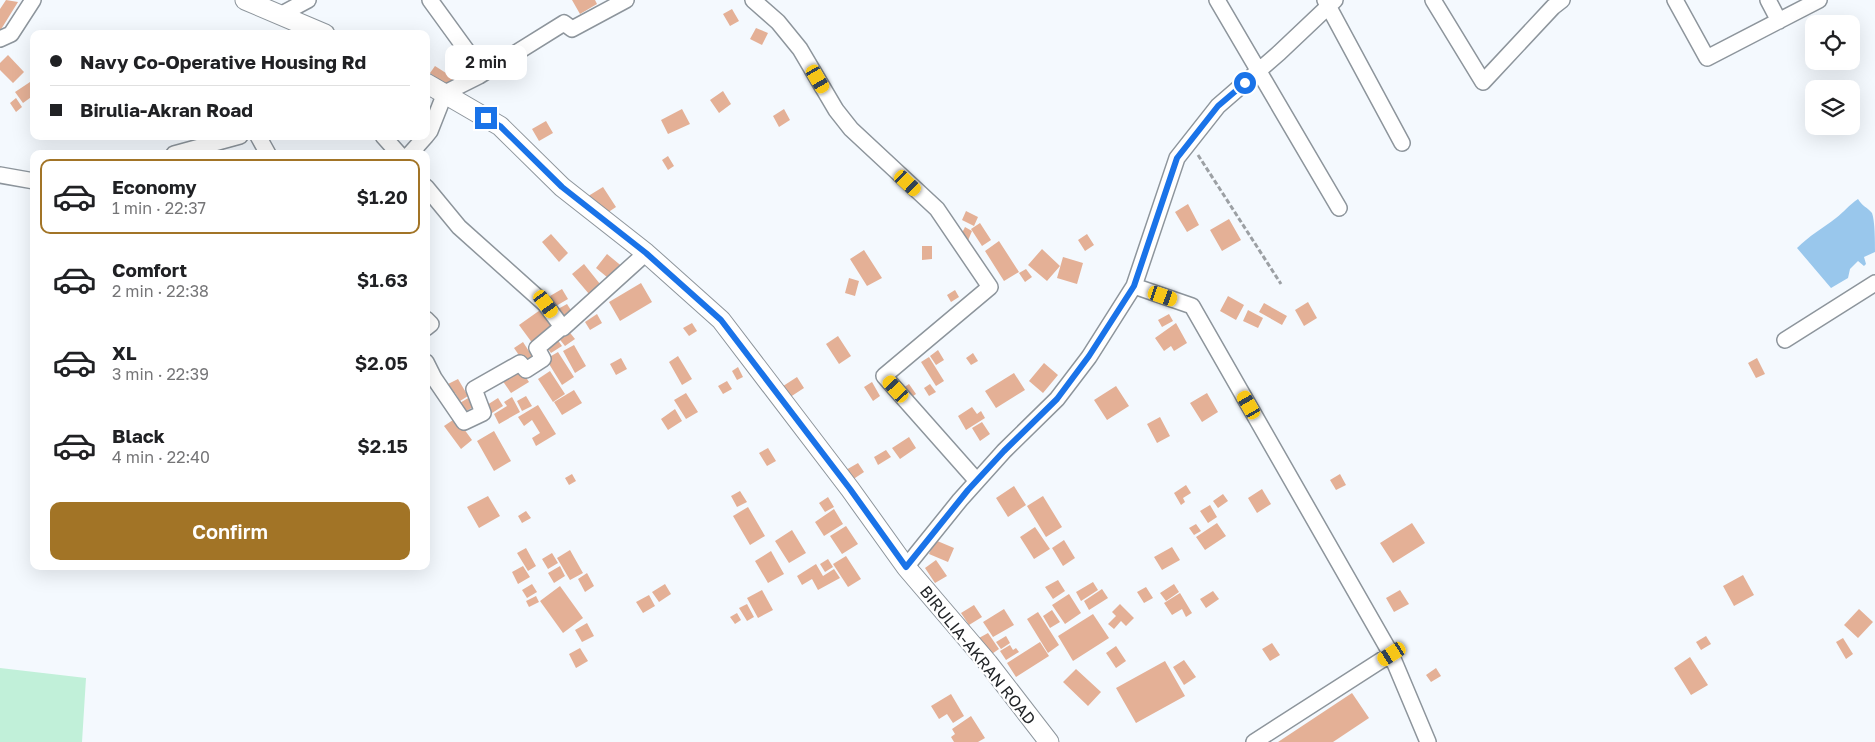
<!DOCTYPE html>
<meta charset="utf-8">
<style>
:root{--surface:#fff;--page:#f6f6f6;--text:#202124;--muted:#757577;--line:#e0e0e0;--accent:#a27426}
body{margin:0;font-family:"Golos Text",sans-serif;background:var(--page);color:var(--text);height:100vh;display:flex;flex-direction:column;font-size:19px;white-space:nowrap}
*{box-sizing:border-box;margin:0}
p{font-size:16px;color:var(--muted)}
.icon{flex:none;width:28px;height:28px;fill:none;stroke:currentColor;stroke-width:2;stroke-linecap:round;stroke-linejoin:round}
.map{position:relative;flex:1;overflow:hidden}
.details{position:absolute;left:30px;top:150px;width:400px;height:420px;display:flex;flex-direction:column;background:var(--surface);border-radius:10px;box-shadow:0 5px 20px #0002}
.details>*{flex:none}
.top-card{position:absolute;left:30px;top:30px;width:400px;height:110px;border-radius:10px;box-shadow:0 5px 20px #0002;display:grid;align-content:center;height:110px;padding:0 20px;background:var(--surface)}
.tools{position:absolute;left:1805px;top:15px;display:grid;gap:10px}
.tools a{display:grid;place-items:center;width:55px;height:55px;border-radius:10px;background:var(--surface);box-shadow:0 5px 20px #0002;font-size:25px}
.end{position:absolute;width:22px;height:22px;margin:-11px;border:6px solid #1a73e8;background:#fff;box-shadow:0 0 0 2px #fff}
.from{border-radius:50%}
.bubble{position:absolute;height:35px;border-radius:10px;background:var(--surface);box-shadow:0 5px 20px #0002;font-size:16px;font-weight:600;line-height:35px;text-align:center}
.car{position:absolute;width:15px;height:30px;margin:-15px -8px;border-radius:6px;box-shadow:0 0 4px 1px #0007;background:linear-gradient(#f5c518 24%,#345 0 40%,#f5c518 0 76%,#345 0 86%,#f5c518 0)}
.top-card b{display:flex;align-items:center;gap:18px;height:48px;font-size:19px}
.top-card b+b{border-top:1px solid var(--line)}
.top-card i{width:12px;height:12px;background:var(--text)}
ul{padding:9px 0 0;list-style:none}
li{display:flex;align-items:center;gap:15px;height:75px;margin:0 10px 8px;padding:0 10px;border:2px solid transparent;border-radius:10px}
li div{flex:1}
li b{display:block;font-size:19px}
li em{font-style:normal;font-weight:600}
li.on{border-color:var(--accent)}
li>.icon{width:45px;height:45px;stroke-width:1.5}
.button{display:flex;gap:10px;margin-top:auto;padding:10px 20px}
.button a{flex:1;height:58px;border-radius:10px;background:var(--accent);color:#fff;font-size:20px;font-weight:600;line-height:58px;text-align:center}
.map>svg:first-child{display:block}
.green{fill:#c1f0d9}
.water{fill:#99c7ec}
.building{fill:#e4b096}
.lines{fill:none;stroke-linecap:round;stroke-linejoin:round}
.minor-casing{stroke:#8d959c;stroke-width:18}
.tertiary-casing{stroke:#8d959c;stroke-width:21}
.path{stroke:#9ca0a4;stroke-width:3;stroke-dasharray:5 2.5;stroke-linecap:butt}
.minor{stroke:#fff;stroke-width:15}
.tertiary{stroke:#fff;stroke-width:19}
.route{stroke:#1a73e8;stroke-width:6}
.labels{text-anchor:middle;stroke-width:4.5;stroke-linejoin:round;paint-order:stroke}
.street-label{font-size:16px;fill:#222528;stroke:#fff}
</style>
<div class="map">
<svg width="1875" height="742" viewBox="0 0 1875 742">
<rect width="100%" height="100%" fill="#f4f9fe"/>
<path class="green" d="M0,668L86,678L82,742H0Z"/>
<path class="water" d="M1858,199C1862,206 1867,207 1872,213C1875,221 1875,242 1875,252L1864,257L1866,264L1864,266L1858,261L1850,269L1848,278L1831,288L1797,248C1809,236 1823,228 1836,218C1844,212 1849,205 1858,199Z"/>
<path class="building" d="M6,0L18,2L0,31V9Z
M572,0H595L597,4L580,14Z
M732,9L739,21L730,26L723,14Z
M756,28L768,33L762,45L750,39Z
M8,55L24,72L13,83L0,70V63Z
M435,66L460,82L448,100L427,86L434,76L430,73Z
M30,82L34,87V95L23,103L15,92Z
M723,91L731,104L719,113L710,100Z
M16,98L22,107L16,112L10,103Z
M682,109L690,124L668,134L661,120Z
M784,109L790,120L779,127L773,116Z
M546,121L553,133L539,141L532,129Z
M668,156L674,166L668,170L662,160Z
M603,187L616,207L598,219L585,198Z
M1188,204L1199,225L1187,232L1175,212Z
M966,211L978,217L974,226L962,220Z
M1229,219L1241,240L1222,251L1210,230Z
M980,223L991,240L982,246L971,229Z
M965,227L972,231L967,243L959,239Z
M551,234L568,253L559,262L542,242Z
M1087,234L1094,245L1085,251L1078,240Z
M999,241L1019,272L1004,281L985,251Z
M922,246H932V259L922,260Z
M1042,249L1060,266L1047,281L1028,265Z
M864,250L882,278L867,286L850,259Z
M607,254L630,273L619,287L596,268Z
M1063,257L1083,263L1077,284L1057,278Z
M584,264L600,284L589,294L572,274Z
M1026,269L1032,277L1025,282L1019,273Z
M849,278L859,281L855,296L845,293Z
M641,283L652,302L620,321L609,302Z
M562,289L568,299L556,306L550,296Z
M955,290L959,297L951,302L947,295Z
M1228,296L1244,305L1236,320L1220,311Z
M1308,302L1317,318L1304,326L1295,310Z
M1264,303L1287,316L1282,325L1259,312Z
M567,304L576,318L567,323L558,309Z
M543,308L557,327L533,344L519,325Z
M1248,310L1263,318L1258,328L1243,321Z
M597,314L602,323L590,330L585,322Z
M1169,314L1173,321L1162,327L1158,320Z
M692,323L697,331L689,336L683,328Z
M1176,323L1187,343L1174,351L1171,346L1164,351L1155,338Z
M567,329L575,339L565,346L557,336Z
M838,336L851,356L839,364L826,344Z
M557,339L562,346L551,353L546,346Z
M523,342L534,359L525,364L514,348Z
M574,345L586,366L575,373L563,351Z
M938,350L944,360L936,365L930,356Z
M558,352L574,377L562,385L546,359Z
M973,353L978,361L971,365L966,358Z
M678,356L692,379L682,385L669,362Z
M929,357L944,381L936,386L921,362Z
M621,358L627,369L616,375L610,364Z
M1757,358L1765,374L1756,378L1748,363Z
M1044,363L1058,375L1043,393L1029,381Z
M738,367L743,377L737,380L732,371Z
M520,368L529,382L511,393L502,380Z
M550,371L565,394L553,402L538,379Z
M1014,373L1025,390L996,408L985,391Z
M797,377L804,388L781,403L774,392Z
M458,379L468,396L460,401L455,393L452,395L446,385Z
M727,381L732,389L723,394L718,386Z
M872,382L880,396L873,401L864,387Z
M909,384L916,394L909,399L903,388Z
M930,384L936,392L929,396L924,388Z
M1116,386L1129,406L1107,420L1094,400Z
M574,390L582,403L562,415L554,402Z
M686,393L698,412L686,419L674,400Z
M1207,393L1218,412L1202,422L1190,403Z
M526,396L532,406L522,411L517,401Z
M470,397L475,406L463,413L458,404Z
M512,397L520,412L499,424L494,414L507,406L504,402Z
M498,398L503,406L492,413L487,405Z
M538,405L556,434L536,446L532,438L540,433L532,420L524,426L518,417Z
M972,407L977,414L981,411L985,418L966,430L958,416Z
M675,409L682,421L668,430L661,419Z
M1160,417L1170,436L1157,443L1147,424Z
M456,418L472,440L461,449L444,426Z
M982,422L990,434L980,441L972,428Z
M494,431L511,461L494,471L477,441Z
M909,437L916,448L900,459L892,448Z
M768,448L776,461L767,466L759,453Z
M886,450L891,457L878,465L874,457Z
M858,463L864,472L846,484L839,474Z
M572,474L576,481L569,485L565,478Z
M1340,474L1346,485L1336,490L1330,480Z
M1186,485L1191,493L1183,498L1185,502L1181,505L1174,493Z
M1014,486L1026,505L1008,517L996,498Z
M1262,489L1271,504L1257,513L1248,498Z
M740,491L747,502L737,507L731,496Z
M1223,494L1228,501L1218,508L1213,501Z
M488,496L500,516L479,528L467,507Z
M1043,496L1062,527L1046,537L1027,506Z
M828,497L834,507L825,512L819,503Z
M1210,505L1217,517L1208,523L1200,511Z
M748,507L765,536L750,545L733,516Z
M834,509L843,524L824,536L815,522Z
M526,511L531,518L522,523L518,516Z
M1217,523L1226,536L1205,550L1196,537Z
M1412,523L1425,543L1393,563L1380,543Z
M1196,524L1201,531L1194,535L1189,528Z
M846,526L858,544L842,554L830,536Z
M1035,527L1050,549L1034,559L1020,537Z
M792,530L806,553L789,563L775,541Z
M935,540L954,548L948,562L929,554Z
M1064,540L1075,558L1063,566L1052,548Z
M1172,547L1180,560L1162,570L1154,557Z
M526,548L536,566L528,571L517,553Z
M570,550L583,573L570,580L557,558Z
M771,551L784,574L768,583L755,561Z
M552,553L558,563L548,569L542,559Z
M846,556L861,579L848,587L833,564Z
M828,559L833,567L825,572L820,564Z
M936,560L947,576L935,583L925,568Z
M816,564L823,576L834,569L840,578L818,590L812,579L802,585L797,576Z
M523,566L530,577L518,584L512,572Z
M560,566L565,576L554,583L548,573Z
M587,573L594,586L585,592L578,579Z
M1743,575L1754,595L1734,606L1723,586Z
M1058,580L1065,591L1053,599L1045,587Z
M1093,582L1098,590L1081,601L1076,592Z
M532,584L537,592L527,598L522,590Z
M665,584L671,594L659,602L652,592Z
M1174,584L1179,592L1166,601L1160,593Z
M560,586L583,618L563,633L540,601Z
M1146,587L1153,598L1144,603L1137,592Z
M1102,589L1108,598L1089,610L1084,601Z
M762,590L773,610L758,618L747,598Z
M1400,590L1409,604L1394,612L1386,598Z
M1213,591L1219,599L1206,608L1200,599Z
M1180,593L1192,613L1186,617L1182,609L1172,615L1164,603Z
M1069,594L1081,613L1065,624L1052,605Z
M649,595L655,606L643,613L636,602Z
M536,596L539,602L529,607L526,601Z
M747,604L754,617L747,621L739,608Z
M1120,604L1134,618L1126,626L1121,621L1114,629L1108,624L1116,616L1112,612Z
M974,605L982,617L969,625L961,613Z
M1004,609L1014,625L993,637L983,622Z
M1859,609L1873,622L1858,638L1844,625Z
M1052,610L1060,622L1050,628L1043,616Z
M1038,612L1059,645L1048,653L1027,619Z
M737,613L741,620L735,624L730,617Z
M1093,614L1109,638L1073,661L1058,636Z
M587,623L594,636L582,642L575,630Z
M988,633L999,649L986,658L979,638Z
M1006,636L1010,643L1001,649L996,642Z
M1706,636L1711,644L1701,650L1696,642Z
M1843,638L1853,654L1846,659L1836,642Z
M1040,642L1049,656L1016,677L1007,663Z
M1272,643L1280,655L1270,661L1262,649Z
M1010,645L1013,650L1016,648L1019,652L1006,660L1000,651Z
M1116,646L1126,661L1116,668L1106,653Z
M580,648L588,661L576,668L569,654Z
M1690,657L1708,685L1691,695L1674,668Z
M1184,660L1196,677L1184,685L1173,667Z
M1165,661L1185,696L1136,723L1116,688Z
M1436,668L1441,676L1431,682L1426,675Z
M1076,669L1101,692L1088,706L1063,682Z
M1352,693L1369,718L1333,742H1278Z
M951,694L964,716L953,723L947,714L939,719L931,706Z
M971,716L985,738L978,742H954L951,737L955,734L952,729Z"/>
<g class="lines">
<g class="minor-casing">
<path id="minor" d="M430,0L483,73
M753,0L778,22L800,49L836,110L851,129L937,209L990,287L884,376L977,481
M1217,0L1339,208
M1325,0L1402,143
M1433,0L1483,82L1553,7L1562,0
M1675,0L1707,58L1819,0
M1768,0L1779,21
M280,15L308,0
M0,39L11,34L33,0
M258,136L268,154
M383,136L399,154
M426,136L430,131L445,93L479,76L564,23L572,29L626,0
M174,154L240,136
M410,154L426,136
M0,175L34,181
M426,187L459,227L545,304L563,328L646,253
M1134,286L1192,306L1391,654L1254,742
M426,319L431,324L426,328
M1785,340L1875,283
M426,362L434,378L464,422L483,413L474,389L520,363L526,370L543,359L537,348L562,327
M906,567L960,500L1004,451L1057,399L1089,357L1134,286L1177,158L1218,106L1279,53L1335,0
M1391,654L1428,742"/>
</g>
<g class="tertiary-casing">
<path id="tertiary" d="M245,0L325,34
M426,83L500,126L562,187L646,253L721,320L850,489L906,567L988,663L1049,742"/>
</g>
<path class="path" d="M1198,155L1281,284"/>
<use href="#minor" class="minor"/>
<use href="#tertiary" class="tertiary"/>
</g>
<g class="lines">
<path class="route" d="M486,118L500,126L562,187L646,253L721,320L850,489L906,567L968,490L1004,451L1057,399L1089,356L1134,286L1177,158L1218,106L1245,83"/>
</g>
<g class="labels">
<g class="street-label">
<text transform="translate(978 655) rotate(51)" y="6">BIRULIA-AKRAN ROAD</text>
</g>
</g>
</svg>
<div class="tools">
<a><svg class="icon" aria-label="locate" viewBox="0 0 24 24"><circle cx="12" cy="12" r="6"/><path d="M12 2v4M12 18v4M2 12h4M18 12h4"/></svg></a>
<a><svg class="icon" aria-label="layers" viewBox="0 0 24 24"><path d="M12 4l9 5-9 5-9-5zM3 14l9 5 9-5"/></svg></a>
</div>
<i class="end from" style="left:1245px;top:83px"></i>
<i class="end" style="left:486px;top:118px"></i>
<div class="bubble" style="left:445px;top:45px;width:82px">2 min</div>
<i class="car" style="left:818px;top:79px;rotate:150deg"></i>
<i class="car" style="left:908px;top:183px;rotate:133deg"></i>
<i class="car" style="left:1163px;top:296px;rotate:109deg"></i>
<i class="car" style="left:546px;top:304px;rotate:144deg"></i>
<i class="car" style="left:896px;top:389px;rotate:318deg"></i>
<i class="car" style="left:1249px;top:405px;rotate:330deg"></i>
<i class="car" style="left:1392px;top:654px;rotate:237deg"></i>
<div class="top-card">
<b><i class="from"></i>Navy Co-Operative Housing Rd</b>
<b><i></i>Birulia-Akran Road</b>
</div>
<section class="details">
<ul>
<li class="on"><svg class="icon" aria-label="car" viewBox="0 0 24 24"><path d="M5 17H2v-5l4-1 3-4h7l3 4 3 1v5h-3M9 17h6M6 11h13"/><circle cx="7" cy="17" r="2"/><circle cx="17" cy="17" r="2"/></svg><div><b>Economy</b><p>1 min · 22:37</p></div><em>$1.20</em></li>
<li><svg class="icon" aria-label="car" viewBox="0 0 24 24"><path d="M5 17H2v-5l4-1 3-4h7l3 4 3 1v5h-3M9 17h6M6 11h13"/><circle cx="7" cy="17" r="2"/><circle cx="17" cy="17" r="2"/></svg><div><b>Comfort</b><p>2 min · 22:38</p></div><em>$1.63</em></li>
<li><svg class="icon" aria-label="car" viewBox="0 0 24 24"><path d="M5 17H2v-5l4-1 3-4h7l3 4 3 1v5h-3M9 17h6M6 11h13"/><circle cx="7" cy="17" r="2"/><circle cx="17" cy="17" r="2"/></svg><div><b>XL</b><p>3 min · 22:39</p></div><em>$2.05</em></li>
<li><svg class="icon" aria-label="car" viewBox="0 0 24 24"><path d="M5 17H2v-5l4-1 3-4h7l3 4 3 1v5h-3M9 17h6M6 11h13"/><circle cx="7" cy="17" r="2"/><circle cx="17" cy="17" r="2"/></svg><div><b>Black</b><p>4 min · 22:40</p></div><em>$2.15</em></li>
</ul>
<div class="button"><a>Confirm</a></div>
</section>
</div>
